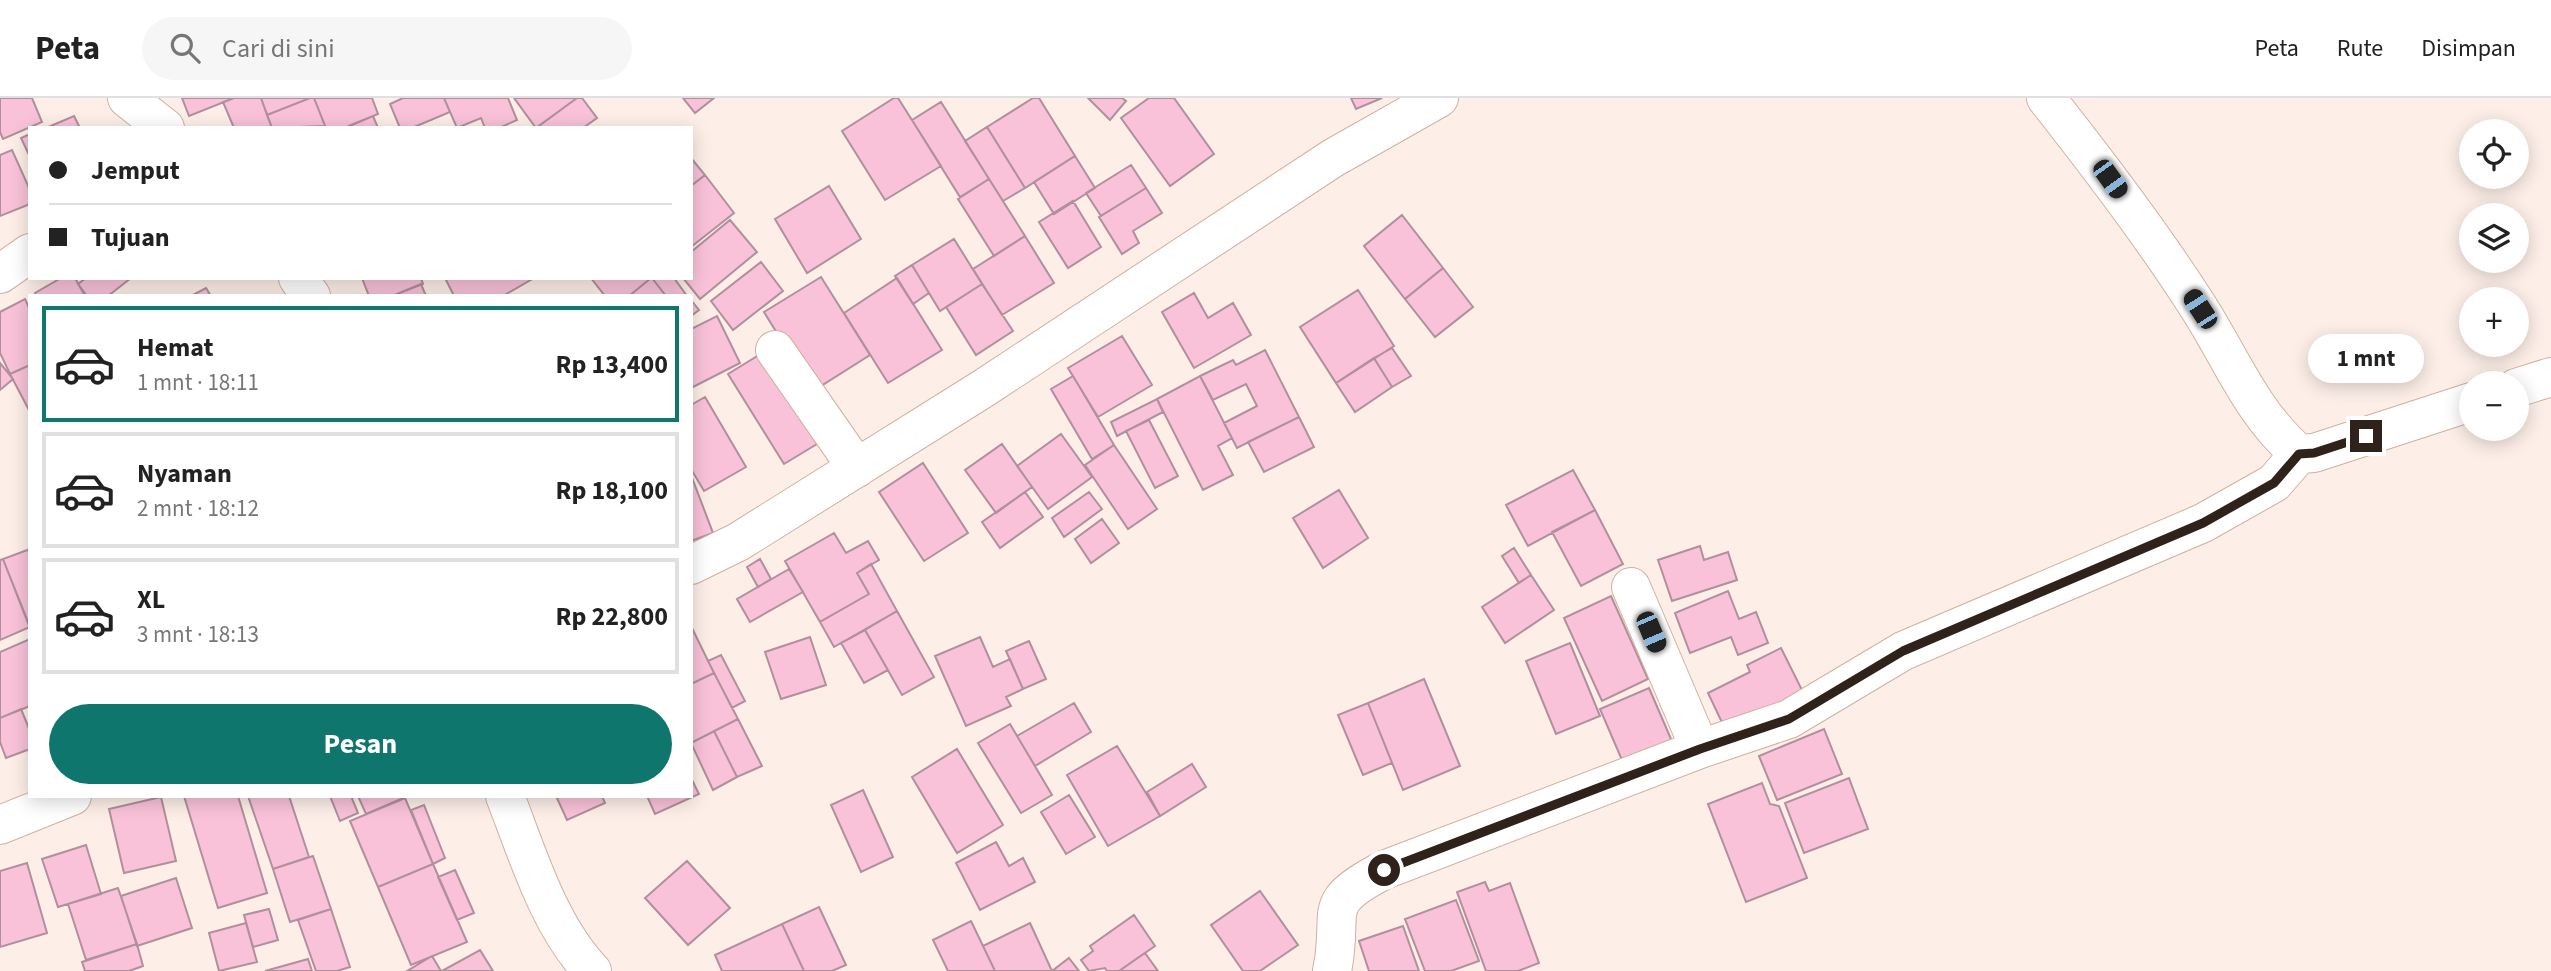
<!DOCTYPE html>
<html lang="id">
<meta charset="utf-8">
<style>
:root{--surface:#fff;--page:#f6f6f6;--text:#222;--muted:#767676;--line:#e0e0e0;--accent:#0f766e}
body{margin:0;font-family:"Source Sans 3",sans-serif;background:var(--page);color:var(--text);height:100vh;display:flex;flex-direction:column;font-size:26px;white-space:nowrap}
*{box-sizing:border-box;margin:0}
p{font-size:23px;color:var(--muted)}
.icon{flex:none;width:38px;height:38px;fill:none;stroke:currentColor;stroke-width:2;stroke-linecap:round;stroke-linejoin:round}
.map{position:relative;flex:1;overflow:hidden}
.panel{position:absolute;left:28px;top:196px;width:665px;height:504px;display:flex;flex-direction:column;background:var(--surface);border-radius:0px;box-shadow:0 4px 18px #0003}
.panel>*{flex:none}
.banner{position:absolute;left:28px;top:28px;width:665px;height:154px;border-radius:0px;box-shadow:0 4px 18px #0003;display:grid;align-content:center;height:154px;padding:0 21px;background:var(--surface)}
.tools{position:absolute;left:2459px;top:21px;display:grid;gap:14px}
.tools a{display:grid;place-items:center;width:70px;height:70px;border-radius:50%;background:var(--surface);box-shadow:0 4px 18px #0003;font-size:35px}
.end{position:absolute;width:32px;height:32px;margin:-16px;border:9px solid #2e221b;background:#fff;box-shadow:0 0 0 4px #fff}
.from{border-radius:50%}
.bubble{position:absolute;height:49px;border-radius:24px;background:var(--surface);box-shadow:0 4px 18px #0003;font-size:23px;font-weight:700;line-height:49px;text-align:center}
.car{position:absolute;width:21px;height:42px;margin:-21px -10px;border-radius:9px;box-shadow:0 0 5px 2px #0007;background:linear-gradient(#222 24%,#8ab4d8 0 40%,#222 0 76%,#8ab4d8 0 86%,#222 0)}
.banner b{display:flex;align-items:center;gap:24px;height:66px;font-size:26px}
.banner b+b{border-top:2px solid var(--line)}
.banner i{width:18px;height:18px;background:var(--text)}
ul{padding:12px 0 0;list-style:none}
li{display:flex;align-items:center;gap:21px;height:116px;margin:0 14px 10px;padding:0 7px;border:4px solid var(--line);border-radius:0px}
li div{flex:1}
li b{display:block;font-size:26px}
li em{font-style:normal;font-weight:700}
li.selected{border-color:var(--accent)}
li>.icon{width:63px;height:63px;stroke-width:1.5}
.button{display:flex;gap:14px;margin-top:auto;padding:14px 21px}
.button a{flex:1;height:80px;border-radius:42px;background:var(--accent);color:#fff;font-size:28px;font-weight:700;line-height:80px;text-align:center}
header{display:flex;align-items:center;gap:42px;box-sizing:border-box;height:98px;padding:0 35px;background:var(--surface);border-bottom:2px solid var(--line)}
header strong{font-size:33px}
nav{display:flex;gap:38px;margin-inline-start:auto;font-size:24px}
.search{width:490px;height:63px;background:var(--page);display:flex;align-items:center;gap:18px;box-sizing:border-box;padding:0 24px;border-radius:38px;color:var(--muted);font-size:26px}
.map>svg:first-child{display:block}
.building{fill:#f9c2d8;stroke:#b18f9c;stroke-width:2}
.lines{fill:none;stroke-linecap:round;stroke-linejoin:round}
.minor-casing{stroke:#d1b09f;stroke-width:40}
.minor{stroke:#fff;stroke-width:38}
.route{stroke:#2e221b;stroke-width:9}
</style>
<header>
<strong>Peta</strong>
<div class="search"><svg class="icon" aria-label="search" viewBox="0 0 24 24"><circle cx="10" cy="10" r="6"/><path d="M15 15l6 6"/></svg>Cari di sini</div>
<nav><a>Peta</a><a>Rute</a><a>Disimpan</a></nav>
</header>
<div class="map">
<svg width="2551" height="873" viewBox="0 0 2551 873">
<rect width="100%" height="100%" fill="#fdefe8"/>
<path class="building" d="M0,0H32L42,24L3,41L0,34Z
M182,0H234L189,18Z
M234,0H261L272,30H234L223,4Z
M261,0H310L267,17Z
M310,0H314L325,28L272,30L267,17Z
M314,0H372L378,16L345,30H326Z
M403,0H444L450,14L412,30H400L390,6Z
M444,0H508L517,22L499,30H485L481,20L457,30Z
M514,0H577L536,30Z
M577,0H582L597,20L583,30H536Z
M683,0H714L695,15Z
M894,0H898L941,68L885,102L842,33Z
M1033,0H1039L1075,58L1025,90L987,29Z
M1088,0H1122L1126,3L1110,22Z
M1149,0H1174L1214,56L1170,88L1121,20Z
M1351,0H1382L1356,11Z
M941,4L989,81L960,99L912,22Z
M74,18L80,30H46Z
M373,18L378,30H345L351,27Z
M987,29L1025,90L1003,103L965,43Z
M30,36V59L21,40Z
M12,52L30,92V106L0,118V57Z
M1075,58L1095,90L1054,116L1034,84Z
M691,60L705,77L691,88Z
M1131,67L1146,90L1101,118L1086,95Z
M705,77L734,115L691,149V88Z
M989,81L1025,138L994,158L958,101Z
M829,88L861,141L807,175L775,121Z
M1146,90L1162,115L1133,133L1139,145L1122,156L1099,119Z
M1073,103L1101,149L1068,170L1039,124Z
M1402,117L1443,170L1405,201L1364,148Z
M730,122L757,154L700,201L683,180H691V154Z
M1025,138L1054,185L1002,217L973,171Z
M954,141L982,186L940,213L912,167Z
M761,164L783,193L733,232L711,203Z
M912,167L929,195L913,206L895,178Z
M1443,170L1473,209L1435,239L1405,201Z
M821,179L870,257L813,293L764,214Z
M61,180H75L85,198H37L35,195Z
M86,180H131L108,198H87L78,186Z
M362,180H421L423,186L392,198H369Z
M445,180H534L503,198H454Z
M591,180H651L629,198H605Z
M652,180H674L687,198H666Z
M652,180L666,198H629L651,180Z
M897,180L942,252L888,285L844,215Z
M421,186L426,198H392Z
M982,186L1013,233L976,257L946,209Z
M206,190L211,198H191Z
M1358,192L1394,248L1336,285L1300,229Z
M1194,195L1208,220L1233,205L1251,237L1194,270L1162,214Z
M25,201L30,212V267L10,276L0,255V214Z
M691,202L699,212L691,218Z
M717,218L740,265L691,290V231Z
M1122,238L1152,287L1098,319L1068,270Z
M1392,250L1411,278L1392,289L1374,260Z
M767,252L822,343L784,366L728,276Z
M1265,252L1299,319L1237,350L1224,325L1257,308L1246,286L1213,302L1200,278L1233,262L1236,267Z
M1374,260L1392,289L1355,314L1336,285Z
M0,265L13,281L0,292Z
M30,267V314L10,276Z
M1073,278L1114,347L1092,361L1051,291Z
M1200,278L1232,340L1218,348L1233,377L1203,392L1157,301Z
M705,299L746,369L704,393L691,371V307Z
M1157,301L1163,314L1117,338L1111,324Z
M1299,319L1314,349L1264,374L1248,344Z
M1149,322L1178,378L1155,390L1126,333Z
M1061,336L1092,379L1048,411L1017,368Z
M1002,346L1032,389L996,415L965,372Z
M1114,347L1157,411L1128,431L1085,367Z
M923,365L968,435L924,463L879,394Z
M1573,372L1595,412L1528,448L1506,407Z
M691,377L713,435L691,443Z
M1339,392L1368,440L1323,470L1293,420Z
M1025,394L1043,419L1000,450L982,424Z
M1089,394L1102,411L1064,439L1052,420Z
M1595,412L1623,466L1581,488L1552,434Z
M1102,421L1119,445L1091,465L1075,441Z
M834,435L846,455L868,443L879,462L857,475L869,496L820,524L785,463Z
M1700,448L1704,462L1728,454L1737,482L1672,503L1658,462Z
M1514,450L1531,477L1519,485L1502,458Z
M30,451V524L28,525L3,461Z
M3,461L30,529L0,542V462Z
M760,461L771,481L758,489L747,469Z
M871,466L897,513L834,549L820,524L869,496L857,475Z
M789,471L803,494L750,524L737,501Z
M1531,477L1554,512L1505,545L1482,509Z
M1728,493L1739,521L1756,514L1768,545L1738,557L1731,539L1690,555L1675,515Z
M1611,498L1648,581L1602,603L1564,520Z
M897,513L934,579L902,597L865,532Z
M691,528L714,575L691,586Z
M865,532L888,572L864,585L841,545Z
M810,539L826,587L781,601L765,554Z
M980,539L993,569L1010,561L1023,591L1006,599L1011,608L966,628L935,558Z
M30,541V608L0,620V554Z
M1029,543L1046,581L1023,591L1006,553Z
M1570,545L1600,618L1556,636L1526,563Z
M1781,550L1803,594L1726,633L1708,595L1750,574L1747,567Z
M721,557L745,603L732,610L708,563Z
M714,575L738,621L691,645V586Z
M1424,581L1460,668L1403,692L1368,605Z
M1649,590L1674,648L1625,669L1600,611Z
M1074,605L1091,634L1035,668L1017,638Z
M1368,605L1392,665L1363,677L1338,617Z
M21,611L30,633V651L6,660L0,644V620Z
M738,621L762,668L737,679L714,633Z
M1010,626L1052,697L1021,715L978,645Z
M1824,631L1842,676L1777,702L1759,658Z
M714,633L737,679L713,692L691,645Z
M1117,648L1160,718L1108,748L1067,677Z
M957,651L1003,727L957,755L912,679Z
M1192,666L1206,689L1160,718L1147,694Z
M691,680L699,696L655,716L647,698H691Z
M1849,680L1868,731L1804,755L1785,705Z
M1762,685L1770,706L1779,708L1807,780L1746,804L1708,706Z
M863,692L893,759L861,774L831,707Z
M1069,697L1095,739L1066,756L1041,714Z
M184,698H238L267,795L218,810Z
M248,698H289L309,759L273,771Z
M330,698H351L358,715L340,723Z
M358,698H408L366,716Z
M556,698H602L605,705L567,722Z
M161,699L176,763L124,775L109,711Z
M405,700L433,766L378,789L350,723Z
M424,707L445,760L433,766L411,712Z
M996,744L1009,768L1023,760L1035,784L980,812L956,765Z
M86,747L101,796L58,809L42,761Z
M313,758L331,811L290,824L273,771Z
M687,763L730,810L688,847L645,800Z
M27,765L47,835L0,849V773Z
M433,766L467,844L411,867L378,789Z
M455,772L474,815L457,822L438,779Z
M176,780L192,830L137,848L121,798Z
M1485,784L1489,793L1510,785L1539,865L1518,873H1486L1457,794Z
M118,790L137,846L86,862L68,806Z
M1260,793L1298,847L1260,873H1243L1211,827Z
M1456,802L1479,863L1451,873H1425L1405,821Z
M819,809L846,867L832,873H804L782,826Z
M269,811L278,842L253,849L244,817Z
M331,811L350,869L337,873H316L298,822Z
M1134,817L1155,848L1119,873H1107L1105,870L1089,873L1081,862L1093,853L1090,848Z
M971,823L995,873H948L933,842Z
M246,825L257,864L219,873L209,835Z
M1030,825L1052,873H995L983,848Z
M782,826L804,873H722L715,857Z
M1403,828L1419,873H1369L1359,843Z
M137,846L143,868L129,873H85L82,864Z
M480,852L493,873H442Z
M1145,855L1158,873H1119Z
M432,858L441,873H407Z
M1069,860L1079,873H1052Z
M308,861L312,873H265Z"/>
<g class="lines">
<g class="minor-casing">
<path id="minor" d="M127,0L165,30
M2046,0C2099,67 2151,135 2197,207C2232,261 2250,313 2299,356
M0,176L30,155
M298,180L311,198
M775,252L857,370
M2516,290L2551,279
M691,467L738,444L984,290L1333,60L1439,0
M1631,489L1700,651
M505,698C528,757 548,826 592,873
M0,727L72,698
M1332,873C1345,811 1317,807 1384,772L1700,651L1789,621L1903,553L2203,425L2274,385L2299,356L2314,355L2471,304"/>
</g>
<use href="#minor" class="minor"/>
</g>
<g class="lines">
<path class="route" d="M1384,772L1700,651L1789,621L1903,553L2203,425L2274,385L2299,356L2314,355L2366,338"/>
</g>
</svg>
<div class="tools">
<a><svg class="icon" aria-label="locate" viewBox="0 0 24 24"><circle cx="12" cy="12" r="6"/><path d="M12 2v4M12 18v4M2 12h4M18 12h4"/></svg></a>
<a><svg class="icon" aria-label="layers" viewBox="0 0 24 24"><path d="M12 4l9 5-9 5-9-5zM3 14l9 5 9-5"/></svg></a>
<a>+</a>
<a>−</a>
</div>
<i class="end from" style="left:1384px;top:772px"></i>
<i class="end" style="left:2366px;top:338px"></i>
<div class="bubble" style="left:2308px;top:236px;width:116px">1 mnt</div>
<i class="car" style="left:2110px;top:81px;rotate:144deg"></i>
<i class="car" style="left:2200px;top:211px;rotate:327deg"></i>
<i class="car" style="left:1651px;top:534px;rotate:157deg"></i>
<div class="banner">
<b><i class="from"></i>Jemput</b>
<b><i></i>Tujuan</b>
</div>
<section class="panel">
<ul>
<li class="selected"><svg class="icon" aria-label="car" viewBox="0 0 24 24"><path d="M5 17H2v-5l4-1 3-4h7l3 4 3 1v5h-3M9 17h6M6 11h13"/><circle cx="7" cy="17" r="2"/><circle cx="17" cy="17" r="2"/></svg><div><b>Hemat</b><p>1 mnt · 18:11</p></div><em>Rp 13,400</em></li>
<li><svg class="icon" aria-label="car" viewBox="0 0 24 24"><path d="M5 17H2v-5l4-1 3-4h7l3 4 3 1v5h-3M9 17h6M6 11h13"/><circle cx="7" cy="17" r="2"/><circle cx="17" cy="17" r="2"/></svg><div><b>Nyaman</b><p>2 mnt · 18:12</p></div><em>Rp 18,100</em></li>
<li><svg class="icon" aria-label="car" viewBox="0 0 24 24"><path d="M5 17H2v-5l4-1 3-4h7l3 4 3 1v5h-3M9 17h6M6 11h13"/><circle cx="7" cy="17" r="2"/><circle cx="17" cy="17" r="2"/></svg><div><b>XL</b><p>3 mnt · 18:13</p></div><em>Rp 22,800</em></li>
</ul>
<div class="button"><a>Pesan</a></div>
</section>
</div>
